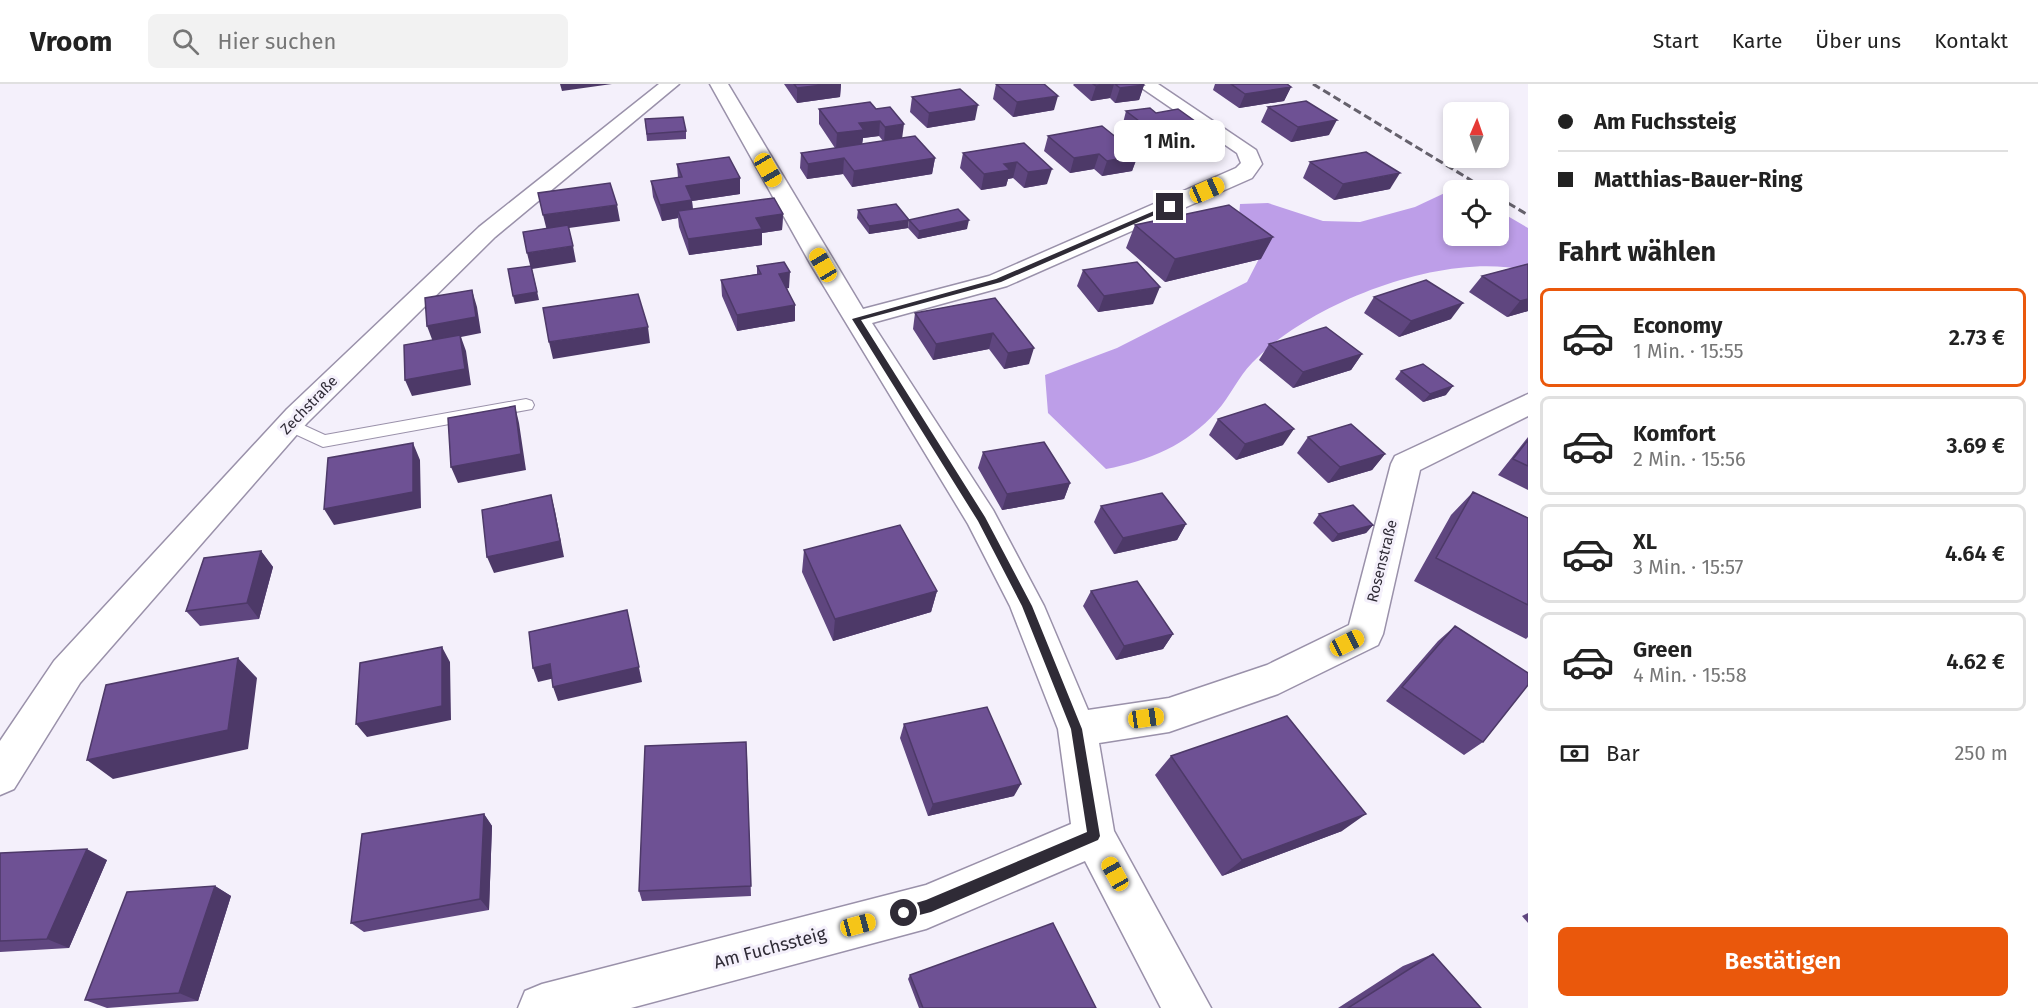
<!DOCTYPE html>
<html lang="de">
<meta charset="utf-8">
<style>
:root{--surface:#fff;--page:#f2f2f2;--text:#222;--muted:#767676;--line:#e0e0e0;--accent:#ea580c}
body{margin:0;font-family:"Fira Sans",sans-serif;background:var(--page);color:var(--text);height:100vh;display:flex;flex-direction:column;font-size:22px;white-space:nowrap}
*{box-sizing:border-box;margin:0}
p{font-size:20px;color:var(--muted)}
.icon{flex:none;width:33px;height:33px;fill:none;stroke:currentColor;stroke-width:2;stroke-linecap:round;stroke-linejoin:round}
.map{position:relative;flex:1;overflow:hidden}
.details{display:flex;flex-direction:column;background:var(--surface);width:510px}
.details>*{flex:none}
.guide{display:grid;align-content:center;height:132px;padding:0 30px;background:var(--surface)}
.needle{width:39px;rotate:2deg}
.buttons{position:absolute;left:1443px;top:18px;display:grid;gap:12px}
.buttons a{display:grid;place-items:center;width:66px;height:66px;border-radius:9px;background:var(--surface);box-shadow:0 3px 9px #0003;font-size:30px}
.end{position:absolute;width:27px;height:27px;margin:-14px;border:8px solid #2f2b36;background:#fff;box-shadow:0 0 0 3px #fff}
.from{border-radius:50%}
.bubble{position:absolute;height:42px;border-radius:9px;background:var(--surface);box-shadow:0 3px 9px #0003;font-size:20px;font-weight:600;line-height:42px;text-align:center}
.car{position:absolute;width:18px;height:36px;margin:-18px -9px;border-radius:8px;box-shadow:0 0 4px 2px #0007;background:linear-gradient(#f5c518 24%,#345 0 40%,#f5c518 0 76%,#345 0 86%,#f5c518 0)}
.guide b{display:flex;align-items:center;gap:21px;height:57px;font-size:22px}
.guide b+b{border-top:2px solid var(--line)}
.guide i{width:15px;height:15px;background:var(--text)}
ul{padding:0;list-style:none}
li{display:flex;align-items:center;gap:18px;height:99px;margin:0 12px 9px;padding:0 18px;border:3px solid var(--line);border-radius:9px}
li div{flex:1}
li b{display:block;font-size:22px}
li em{font-style:normal;font-weight:600}
li.active{border-color:var(--accent)}
li>.icon{width:54px;height:54px;stroke-width:1.5}
h2{padding:0 30px;font-size:27px;line-height:72px}
.pay{display:flex;align-items:center;gap:15px;height:66px;padding:0 30px;font-size:22px}
.pay p{margin-inline-start:auto}
.action{display:flex;gap:12px;margin-top:auto;padding:12px 30px}
.action a{flex:1;height:69px;border-radius:9px;background:var(--accent);color:#fff;font-size:24px;font-weight:600;line-height:69px;text-align:center}
header{display:flex;align-items:center;gap:36px;box-sizing:border-box;height:84px;padding:0 30px;background:var(--surface);border-bottom:2px solid var(--line)}
header strong{font-size:28px}
nav{display:flex;gap:33px;margin-inline-start:auto;font-size:21px}
.search{width:420px;height:54px;background:var(--page);display:flex;align-items:center;gap:15px;box-sizing:border-box;padding:0 21px;border-radius:9px;color:var(--muted);font-size:22px}
main{display:flex;flex:1;min-height:0}
.map>svg:first-child{display:block}
.forest{fill:#bd9ee8}
.lines{fill:none;stroke-linecap:round;stroke-linejoin:round}
.service-casing{stroke:#9a91aa;stroke-width:2}
.minor-casing{stroke:#9a91aa;stroke-width:3}
.service{fill:#fff;fill-rule:evenodd}
.minor{fill:#fff;fill-rule:evenodd}
.rail{stroke:#65616c;stroke-width:3;stroke-dasharray:8 4;stroke-linecap:butt}
.wall{fill:#5f467f;fill-rule:evenodd}
.shaded-wall{fill:#4d3968}
.building{fill:#6e5194;stroke:#4d3968;stroke-width:1.5}
.route{fill:#2f2b36}
.labels{text-anchor:middle;stroke-width:6;stroke-linejoin:round;paint-order:stroke}
.street-label{font-size:15px;fill:#2f2b36;stroke:#f4f0fb}
.near-street-label{font-size:18px;fill:#2f2b36;stroke:#f4f0fb}
</style>
<header>
<strong>Vroom</strong>
<div class="search"><svg class="icon" aria-label="search" viewBox="0 0 24 24"><circle cx="10" cy="10" r="6"/><path d="M15 15l6 6"/></svg>Hier suchen</div>
<nav><a>Start</a><a>Karte</a><a>Über uns</a><a>Kontakt</a></nav>
</header>
<main>
<div class="map">
<svg width="1528" height="924" viewBox="0 0 1528 924">
<rect width="100%" height="100%" fill="#f4f0fb"/>
<path class="forest" d="M1449,107L1453,109L1454,152H1498L1499,127L1528,144V187C1445,166 1309,219 1252,279C1238,293 1230,313 1217,327C1187,361 1149,377 1106,385L1048,329L1045,291L1117,264L1247,198L1266,161L1239,133L1240,120L1268,119L1323,137L1360,138L1415,123Z"/>
<g class="lines">
<g class="service-casing">
<path id="service" d="M526,315L532,317L534,321L532,325L323,363L284,345L281,341L290,335L325,351Z"/>
</g>
<g class="minor-casing">
<path id="minor" d="M659,0H679L495,153L307,339L80,599L14,705L0,711V657L54,577L287,325L479,143Z
M710,0H728L863,225L989,192L1236,84L1241,79L1237,69L1136,0H1158L1256,66L1262,80L1252,94L1007,202L872,239L993,426L1044,522L1088,626L1169,614L1267,581L1349,541L1391,380L1395,372L1528,310V332L1420,386L1383,550L1378,561L1278,610L1169,648L1099,659L1114,747L1211,924H1161L1085,777L926,845L631,924H518L525,907L542,900L926,801L1071,740L1058,645L1010,522L968,440L811,181Z"/>
</g>
<use href="#service" class="service"/>
<use href="#minor" class="minor"/>
<path class="rail" d="M1313,0L1487,106
M1498,113L1528,131"/>
</g>
<path class="wall" d="M784,0H841L840,13L797,19Z
M996,0L1054,26L1013,33L993,15Z
M1074,0H1143L1144,1L1139,16L1115,19L1110,14L1091,17L1073,1Z
M1215,0H1287L1291,3L1284,17L1239,24L1213,6Z
M912,13L975,36L927,44L910,28Z
M1268,23L1329,51L1291,58L1261,38Z
M819,25H876L902,54L935,74L932,90L852,103L843,90L807,95L800,84L801,69L835,64L819,40ZM879,52L883,57L862,60L863,54Z
M1126,27L1156,29L1206,45L1200,60L1154,68L1122,43Z
M645,35L686,47V55L647,57Z
M1048,52L1138,71L1132,87L1102,92L1094,85L1070,89L1044,67Z
M1024,59L1047,100L1024,104L1013,94L1008,95L1006,102L981,106L960,84L963,69Z
M1310,78L1390,105L1334,116L1303,94Z
M677,80L740,94V110L692,117L693,125L783,130L782,146L762,149V161L689,171L679,143L678,134L662,137L653,113L651,97L678,94Z
M858,126L908,144L869,150L857,134Z
M909,136L967,145L918,155L908,144Z
M1135,141L1261,175L1165,198L1126,164Z
M1528,180V227L1507,233L1469,208L1482,192Z
M757,182L789,204H787L795,237L737,247L722,212L721,196L757,190Z
M1083,186L1153,220L1098,228L1077,202Z
M1374,213L1451,235L1399,253L1364,229Z
M995,214L1029,280L1004,285L989,265L933,276L913,245L915,229Z
M1269,260L1362,270L1351,286L1293,304L1259,276Z
M1401,287L1446,311L1423,318L1395,295Z
M1218,335L1283,361L1236,376L1209,351Z
M1308,353L1385,370L1372,386L1328,399L1297,369Z
M1528,353V406L1498,391Z
M983,368L1070,399L1064,415L1002,426L978,384Z
M1473,408L1528,434V553L1526,555L1414,497L1451,431Z
M1101,422L1186,440L1177,456L1114,470L1094,438Z
M1319,430L1373,441L1366,449L1332,458L1313,439Z
M804,466L937,507L931,528L833,557L802,488Z
M261,467L273,483L259,535L200,542L186,527Z
M1091,507L1173,550L1163,565L1116,576L1083,522Z
M1455,542L1483,658L1464,671L1386,617L1438,557Z
M904,640L1014,712L928,732L900,654Z
M747,671L751,812L642,817L639,807Z
M1171,672L1342,747L1222,792L1155,691Z
M484,730L492,742L489,826L364,848L351,839Z
M0,769L107,776L69,864L0,868Z
M215,802L231,812L198,917L107,924L85,916Z
M1528,829V839L1522,832Z
M1433,870L1481,924H1338L1403,882Z
M910,891L1096,924H919L908,895Z"/>
<path class="shaded-wall" d="M560,0H612L562,7Z
M831,0H841L840,13L797,19V4Z
M1114,0L1110,14L1091,17L1096,2Z
M1144,1L1139,16L1115,19L1120,4Z
M1291,3L1284,17L1239,24L1245,10Z
M1058,12L1054,26L1013,33L1017,18Z
M978,21L975,36L927,44L929,29Z
M1337,36L1329,51L1291,58L1298,43Z
M880,37L879,52L863,54L862,61L836,65L837,49L859,39Z
M904,40L902,55L884,58L885,43Z
M1206,45L1200,60L1154,68L1160,53Z
M1099,70L1094,85L1070,89L1074,74Z
M1138,71L1132,87L1102,92L1107,77Z
M844,74L843,90L807,95L808,80Z
M935,74L932,90L852,103L854,87Z
M1017,78L1013,94L1008,95L1006,102L981,106L984,90L1004,80Z
M1052,85L1047,100L1024,104L1028,88Z
M1400,89L1390,105L1334,116L1343,100Z
M740,94V110L692,117L693,132L678,127V134L662,137L660,121L686,102Z
M617,121L620,137L547,147L543,131Z
M783,130L782,146L762,149V161L689,171L688,155L756,134Z
M909,136L908,144L869,150V142Z
M969,136L967,145L918,155L919,147Z
M1273,153L1261,175L1165,198L1175,175Z
M573,162L576,178L532,185L539,216L515,220L513,212L531,185L527,169Z
M790,188L789,204L779,206V190Z
M1160,203L1153,220L1098,228L1104,212Z
M472,206L477,223L481,249L461,253L466,267L471,301L412,312L405,296L433,258L427,242Z
M1528,215V227L1507,233L1520,217Z
M1463,219L1451,235L1399,253L1411,237Z
M795,221V237L737,247V231Z
M648,243L650,259L553,275L549,258Z
M993,249L989,265L933,276L936,260Z
M1034,264L1029,280L1004,285L1008,269Z
M1362,270L1351,286L1293,304L1303,288Z
M1453,302L1446,311L1423,318L1430,310Z
M515,322L519,339L526,386L458,399L451,383Z
M1294,345L1283,361L1236,376L1245,360Z
M413,359L420,376L421,424L334,441L324,425Z
M1385,370L1372,386L1328,399L1340,383Z
M1070,399L1064,415L1002,426L1007,410Z
M551,411L555,427L564,473L494,489L487,473Z
M1186,440L1177,456L1114,470L1123,454Z
M1373,441L1366,449L1332,458L1338,450Z
M261,467L273,483L259,535L247,519Z
M937,507L931,528L833,557L835,535Z
M627,526L642,598L558,617L553,603Z
M1173,550L1163,565L1116,576L1124,562Z
M442,563L450,578L451,636L367,653L356,640Z
M238,574L257,594L248,665L113,695L87,676Z
M550,580L555,594L538,598L533,584Z
M1021,700L1014,712L928,732L933,720Z
M484,730L492,742L489,826L480,815Z
M1366,730L1342,747L1222,792L1242,776Z
M87,765L107,776L69,864L47,855Z
M215,802L231,812L198,917L179,909Z"/>
<path class="building" d="M794,0H831L797,4Z
M996,0H1044L1058,12L1017,18Z
M1093,0H1111L1096,2Z
M1115,0H1143L1144,1L1120,4Z
M1231,0H1287L1291,3L1245,10Z
M960,5L978,21L929,29L912,13Z
M1306,17L1337,36L1298,43L1268,23Z
M870,18L876,25L890,23L904,40L885,43L880,37L859,39L864,46L837,49L819,25Z
M1150,24L1156,29L1178,25L1206,45L1160,53L1126,27Z
M683,33L686,47L647,50L645,35Z
M1102,42L1138,71L1107,77L1099,70L1074,74L1048,52Z
M915,52L935,74L854,87L844,74L808,80L801,69Z
M1024,59L1052,85L1028,88L1017,78L1004,80L1010,86L984,90L963,69Z
M1366,68L1400,89L1343,100L1310,78Z
M729,73L740,94L686,102L692,116L660,121L651,97L682,93L677,80Z
M610,99L617,121L543,131L538,109Z
M774,114L783,130L756,134L762,145L688,155L678,127Z
M896,120L909,136L869,142L858,126Z
M1229,121L1273,153L1175,175L1135,141Z
M958,125L969,136L919,147L909,136Z
M568,141L573,162L527,169L523,148Z
M784,178L790,188L779,190L795,221L737,231L721,196L761,190L757,182Z
M1137,178L1160,203L1104,212L1083,186Z
M1528,180V215L1520,217L1482,192Z
M531,182L537,208L513,212L508,185Z
M1426,196L1463,219L1411,237L1374,213Z
M472,206L476,233L427,242L425,214Z
M638,210L648,243L549,258L543,224Z
M995,214L1034,264L1008,269L993,249L936,260L915,229Z
M1326,243L1362,270L1303,288L1269,260Z
M460,251L465,285L405,296L404,261Z
M1423,280L1453,302L1430,310L1401,287Z
M1265,320L1294,345L1245,360L1218,335Z
M515,322L521,370L451,383L448,334Z
M1351,340L1385,370L1340,383L1308,353Z
M1528,356V382L1513,375Z
M1044,358L1070,399L1007,410L983,368Z
M413,359V408L324,425L328,374Z
M1473,408L1528,434V521L1436,474Z
M1162,409L1186,440L1123,454L1101,422Z
M551,411L560,457L487,473L482,426Z
M1353,421L1373,441L1338,450L1319,430Z
M900,441L937,507L835,535L804,466Z
M261,467L247,519L186,527L204,474Z
M1137,497L1173,550L1124,562L1091,507Z
M627,526L639,583L553,603L550,580L533,584L529,548Z
M1455,542L1528,589V601L1483,658L1402,603Z
M442,563V622L356,640L360,579Z
M238,574L228,646L87,676L106,601Z
M987,623L1021,700L933,720L904,640Z
M1287,632L1366,730L1242,776L1171,672Z
M746,658L751,802L639,807L645,662Z
M484,730L480,815L351,839L362,750Z
M87,765L47,855L0,857V769Z
M215,802L179,909L85,916L127,808Z
M1053,839L1096,924H923L910,891Z
M1433,870L1481,924H1348Z"/>
<path class="route" d="M1168,121L1173,123L1001,198L861,236L985,433L1032,522L1082,645L1100,752L1098,756L931,828L904,835L899,834V824L926,816L1087,748L1071,645L1022,522L978,437L852,235L996,195Z"/>
<g class="labels">
<g class="street-label">
<text transform="translate(309 321) rotate(-46)" y="5">Zechstraße</text>
<text transform="translate(1382 477) rotate(-76)" y="5">Rosenstraße</text>
</g>
<g class="near-street-label">
<text transform="translate(770 864) rotate(-15)" y="6">Am Fuchssteig</text>
</g>
</g>
</svg>
<div class="buttons">
<a><svg class="needle" viewBox="-14 -14 28 28"><path d="M0-13l5 13h-10z" fill="#e53935"/><path d="M0 13l5-13h-10z" fill="#767676"/></svg></a>
<a><svg class="icon" aria-label="locate" viewBox="0 0 24 24"><circle cx="12" cy="12" r="6"/><path d="M12 2v4M12 18v4M2 12h4M18 12h4"/></svg></a>
</div>
<i class="end from" style="left:904px;top:829px"></i>
<i class="end" style="left:1170px;top:123px"></i>
<div class="bubble" style="left:1114px;top:36px;width:111px">1 Min.</div>
<i class="car" style="left:768px;top:86px;rotate:150deg"></i>
<i class="car" style="left:1207px;top:106px;rotate:66deg"></i>
<i class="car" style="left:823px;top:181px;rotate:330deg"></i>
<i class="car" style="left:1347px;top:559px;rotate:63deg"></i>
<i class="car" style="left:1146px;top:634px;rotate:82deg"></i>
<i class="car" style="left:1115px;top:790px;rotate:331deg"></i>
<i class="car" style="left:858px;top:841px;rotate:75deg"></i>
</div>
<section class="details">
<div class="guide">
<b><i class="from"></i>Am Fuchssteig</b>
<b><i></i>Matthias-Bauer-Ring</b>
</div>
<h2>Fahrt wählen</h2>
<ul>
<li class="active"><svg class="icon" aria-label="car" viewBox="0 0 24 24"><path d="M5 17H2v-5l4-1 3-4h7l3 4 3 1v5h-3M9 17h6M6 11h13"/><circle cx="7" cy="17" r="2"/><circle cx="17" cy="17" r="2"/></svg><div><b>Economy</b><p>1 Min. · 15:55</p></div><em>2.73 €</em></li>
<li><svg class="icon" aria-label="car" viewBox="0 0 24 24"><path d="M5 17H2v-5l4-1 3-4h7l3 4 3 1v5h-3M9 17h6M6 11h13"/><circle cx="7" cy="17" r="2"/><circle cx="17" cy="17" r="2"/></svg><div><b>Komfort</b><p>2 Min. · 15:56</p></div><em>3.69 €</em></li>
<li><svg class="icon" aria-label="car" viewBox="0 0 24 24"><path d="M5 17H2v-5l4-1 3-4h7l3 4 3 1v5h-3M9 17h6M6 11h13"/><circle cx="7" cy="17" r="2"/><circle cx="17" cy="17" r="2"/></svg><div><b>XL</b><p>3 Min. · 15:57</p></div><em>4.64 €</em></li>
<li><svg class="icon" aria-label="car" viewBox="0 0 24 24"><path d="M5 17H2v-5l4-1 3-4h7l3 4 3 1v5h-3M9 17h6M6 11h13"/><circle cx="7" cy="17" r="2"/><circle cx="17" cy="17" r="2"/></svg><div><b>Green</b><p>4 Min. · 15:58</p></div><em>4.62 €</em></li>
</ul>
<div class="pay"><svg class="icon" aria-label="cash" viewBox="0 0 24 24"><path d="M3 7h18v10H3z"/><circle cx="12" cy="12" r="2"/></svg>Bar<p>250 m</p></div>
<div class="action"><a>Bestätigen</a></div>
</section>
</main>
